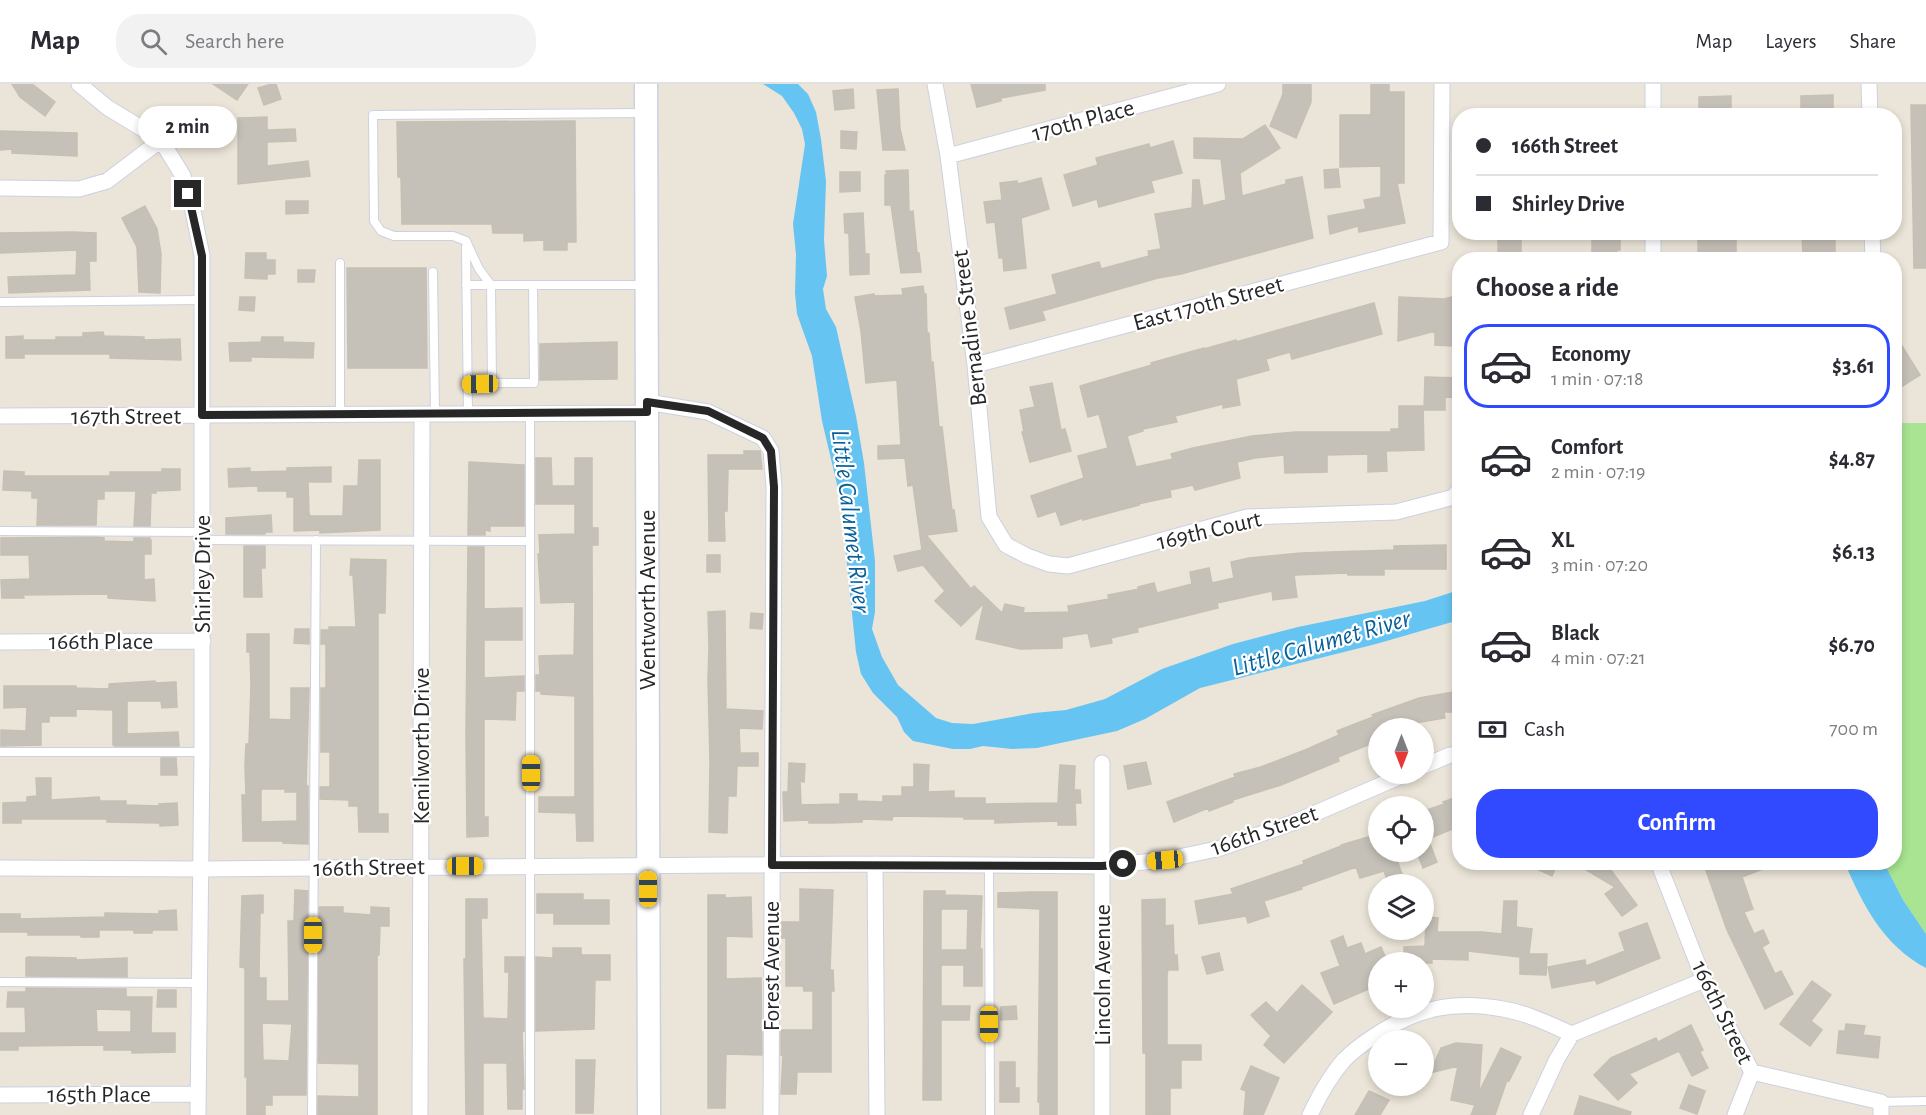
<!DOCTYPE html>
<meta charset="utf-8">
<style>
:root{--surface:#fff;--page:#f2f2f3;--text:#2b2b33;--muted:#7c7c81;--line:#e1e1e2;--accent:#314aff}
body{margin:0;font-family:"Alegreya Sans",sans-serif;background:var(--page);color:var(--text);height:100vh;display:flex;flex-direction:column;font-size:22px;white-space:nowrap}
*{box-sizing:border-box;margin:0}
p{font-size:20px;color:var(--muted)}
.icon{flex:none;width:33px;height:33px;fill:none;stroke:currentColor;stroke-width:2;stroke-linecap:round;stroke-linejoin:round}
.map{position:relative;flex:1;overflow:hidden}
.details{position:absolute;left:1452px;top:168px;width:450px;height:618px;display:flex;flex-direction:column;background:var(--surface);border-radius:24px;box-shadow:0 3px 9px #0003}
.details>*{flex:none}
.top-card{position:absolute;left:1452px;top:24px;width:450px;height:132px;border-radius:24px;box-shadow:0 3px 9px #0003;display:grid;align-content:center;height:132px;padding:0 24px;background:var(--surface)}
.needle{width:39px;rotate:180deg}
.tools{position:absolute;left:1368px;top:634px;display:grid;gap:12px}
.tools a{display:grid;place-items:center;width:66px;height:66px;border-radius:50%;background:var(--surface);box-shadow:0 3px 9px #0003;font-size:30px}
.end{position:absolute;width:27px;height:27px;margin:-14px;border:8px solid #272727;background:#fff;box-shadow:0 0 0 3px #fff}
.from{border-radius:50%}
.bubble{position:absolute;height:42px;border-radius:21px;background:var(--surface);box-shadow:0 3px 9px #0003;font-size:20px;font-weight:700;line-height:42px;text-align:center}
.car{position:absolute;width:18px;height:36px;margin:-18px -9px;border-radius:8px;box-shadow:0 0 4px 2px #0007;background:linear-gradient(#f5c518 24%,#345 0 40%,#f5c518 0 76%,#345 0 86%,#f5c518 0)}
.top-card b{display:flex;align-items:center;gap:21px;height:57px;font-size:22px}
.top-card b+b{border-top:2px solid var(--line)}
.top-card i{width:15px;height:15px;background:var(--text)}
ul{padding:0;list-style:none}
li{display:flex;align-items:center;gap:18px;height:84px;margin:0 12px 9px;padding:0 12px;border:3px solid transparent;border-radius:24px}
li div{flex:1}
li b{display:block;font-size:22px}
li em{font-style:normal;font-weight:700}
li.current{border-color:var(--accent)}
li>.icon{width:54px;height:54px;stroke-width:1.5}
h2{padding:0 24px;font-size:27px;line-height:72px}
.pay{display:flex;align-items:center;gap:15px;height:66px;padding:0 24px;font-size:22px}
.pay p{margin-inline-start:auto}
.action{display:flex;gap:12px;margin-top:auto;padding:12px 24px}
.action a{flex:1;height:69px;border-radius:24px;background:var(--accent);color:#fff;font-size:24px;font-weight:700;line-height:69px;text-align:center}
header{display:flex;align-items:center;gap:36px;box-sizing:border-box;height:84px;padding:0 30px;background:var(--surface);border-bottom:2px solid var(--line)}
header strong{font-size:28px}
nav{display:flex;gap:33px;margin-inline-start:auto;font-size:21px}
.search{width:420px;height:54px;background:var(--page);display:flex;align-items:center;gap:15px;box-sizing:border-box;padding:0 21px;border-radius:24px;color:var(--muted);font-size:22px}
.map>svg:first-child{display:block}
.green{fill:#a8e491}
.water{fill:#66c4f2}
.building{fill:#c6c1b8;stroke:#c6c0b2;stroke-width:1.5;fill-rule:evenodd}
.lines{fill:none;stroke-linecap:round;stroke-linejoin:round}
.lane-casing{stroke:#cdd0e1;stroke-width:10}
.street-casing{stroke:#cdd0e1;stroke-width:17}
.secondary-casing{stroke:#cdd0e1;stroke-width:25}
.lane{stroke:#fff;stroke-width:8}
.street{stroke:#fff;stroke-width:15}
.secondary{stroke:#fff;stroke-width:22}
.route{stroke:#272727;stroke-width:8}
.labels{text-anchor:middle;stroke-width:4.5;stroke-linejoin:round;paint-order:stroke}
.street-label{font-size:24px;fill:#272727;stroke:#fff}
.water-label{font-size:26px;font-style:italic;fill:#085f9a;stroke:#fff}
</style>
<header>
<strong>Map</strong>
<div class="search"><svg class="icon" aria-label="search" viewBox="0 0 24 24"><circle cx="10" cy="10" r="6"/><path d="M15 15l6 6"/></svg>Search here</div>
<nav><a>Map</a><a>Layers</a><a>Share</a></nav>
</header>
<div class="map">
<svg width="1926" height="1031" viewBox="0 0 1926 1031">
<rect width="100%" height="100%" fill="#ebe4d8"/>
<path class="green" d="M1895,339H1926V850L1903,816L1887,786L1880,779L1894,778Z"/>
<path class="water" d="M763,0H798L808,10L816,28L821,55L826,97L824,156L827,192L823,205L826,225L836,243L856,332L864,379L875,477V528L872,545L882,573L898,601L936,634L952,639L973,640L1034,629L1066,626L1105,615L1162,585L1233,560L1298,543L1425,517L1459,506V536L1376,560L1200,604L1145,635L1117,647L1037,664L1012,665L983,662L970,665H953L913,657L904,648L897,633L873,609L861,590L856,568L840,413L822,337L812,272L797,230L795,209L796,171L793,140L805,60L802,45L794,29L782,12Z
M1845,779H1880L1887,785L1903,816L1926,850V884C1884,862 1862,820 1845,779Z"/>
<path class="building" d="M12,0H32L55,18L45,32L20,13Z
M213,0H248L237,16Z
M272,0H276L281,15L264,21L258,4Z
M971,0H1045V6L1001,14V17L977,23Z
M1283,0H1311V18L1296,54L1270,42L1283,10Z
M1371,0H1389V8H1404V99H1397L1405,139L1359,148L1358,142L1330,150L1328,132L1366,125L1364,116L1381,113V82L1340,83V31H1371Z
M853,5L854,24L835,26L833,7Z
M898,5L900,45L905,66H883L877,6Z
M1833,11V32H1801V12Z
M1731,12V32H1699V13Z
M1911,21H1926V184H1914Z
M267,33V46L295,45L296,57L267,58V82L308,77L310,92L238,100V34Z
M575,37L576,158H567V166H544V156L524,157V149H493L492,140H402L401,93H398L397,38Z
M1265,41L1280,64L1240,89L1242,112L1286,100V96L1302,93L1313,154L1181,190L1158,194L1042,227L1045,236L1010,245L1005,224L1057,210L1052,191L1099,178L1101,185L1149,172L1148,167L1161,165L1155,130L1191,124L1192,127L1193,96H1199L1203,122L1226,116L1221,75L1194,74V54L1243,55Z
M0,47L77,49V72L12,69V65L0,66Z
M841,47L857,48L856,65L841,64Z
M1173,57L1182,89L1151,97L1154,108L1099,123L1097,115L1073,122L1064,91L1098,81L1096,74L1149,60L1150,64Z
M1338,85L1340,103L1325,104L1324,86Z
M908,86L909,128L913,127L917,169H919L921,188L901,189L891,121H885V91H887L886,87Z
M840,88H860V107L840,108Z
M1041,94L1049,125L1021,134L1026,184L1004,187L1003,174H999L995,138L987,139L984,118L1002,116L1000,99L1017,97L1018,100Z
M286,117H308V129L286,130Z
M145,122L157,145L161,170L160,209L139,208L137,163L122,134Z
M863,129L865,170H869V190L850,191L849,149H845L844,130Z
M72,148L96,149V177H89L90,206L9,209L8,193L76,191L77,166L0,169V149Z
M1498,148H1521V171L1498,172Z
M1592,148H1614V152H1620V166H1617V176H1592Z
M1698,148H1736V173H1715V169L1698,170Z
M1835,148V172H1803L1802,149Z
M246,169H266V176H275V190H267V195L245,194Z
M347,184H426L427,284H348Z
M298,186H315L314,198H298Z
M923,202L924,210H926L927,249H929L931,278H933L939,343H942L952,427L954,426L957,447L926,451L971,505L974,502L1002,529L1005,520L1024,524L1023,529L1069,528L1068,522L1109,515L1108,511L1139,505L1138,503L1154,499L1157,509L1192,500L1190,488L1209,484L1212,499L1234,494L1231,478L1249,474L1301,469L1394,466V462L1446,461V485H1384V491H1348V489L1294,491L1297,513L1273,516L1272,507L1217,519L1218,524L1137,544L1138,548L1111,554L1112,559L1091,563L1088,549L1062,553V564L1020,565L976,555L984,519L961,542L935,517L945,507L923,481L898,487L894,472L922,466L913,401L908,402L905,374L878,375V362L901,361L897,296L866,299L861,247L855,213L874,210V212L903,211L902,205Z
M1460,211V232L1454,234L1453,262L1435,261V247L1398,257L1399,213L1444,215Z
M240,213H255L254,227L239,226Z
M1374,219L1382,250L1292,275L1290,268L1266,275L1269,286L1236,295L1240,321L1223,324V320L1175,332L1177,338L1143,345V347L1127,352L1136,383L1173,375L1171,370L1193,364L1252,352L1296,348H1391V345H1399V322H1423L1424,366L1386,367L1387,387L1368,388V370L1327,371V388L1285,389L1284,371L1255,374L1237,378L1240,394L1195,406L1193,401L1170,406L1171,413L1138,420L1139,421L1083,436V434L1061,441L1056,427L1038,433L1031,412L1084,394L1078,372L1108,364L1099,330L1088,333L1080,302L1152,281L1151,279L1204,264V265L1236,256V258Z
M103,248L104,252L144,253V256L180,255L181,276L110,274V270H24V274H6V253L23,252V256H56V253H83V249Z
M262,253H283V258L314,259L313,274L251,273V277H230L229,259L261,258Z
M617,258V295L540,296V260Z
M1902,262L1920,291L1901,303L1894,293V267Z
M1425,293L1460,294V314L1445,313V326H1424Z
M1052,299L1061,346L1065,345L1071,367L1030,378L1022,348H1024L1020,326L1035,323L1030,303Z
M744,367H760L762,385H728L727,427H724L725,457H709L708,371H744Z
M536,374H551L552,402H575V374H592V444H598V461H592L593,757H577L576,729L539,728V713H575V612L541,610V607H536V591H540L539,572L574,571L575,518L541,519L538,470H540L539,451L575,450V420H536Z
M359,376H380V446L320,449V446L294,447V413H287V407H258V402L229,403L228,385L250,384V388L287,387V384L331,383V398H308L309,429L310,432H343L344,402H358Z
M469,378L524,381V442H490V447L485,446V451H468Z
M162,385H180V406L156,407V409H151L150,442H134L136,407H104V415H97L96,441H37L38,414H32V407L3,406L4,387L24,388V392H110V388H162Z
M271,431L272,448H265V450H226V434Z
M96,453L104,454V457L134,458V454H150V456H151V470H144V496L154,495L155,517L108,514V510L23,511L24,514H2L1,496L30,495L29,471H1V454Z
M244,462H265V484H261L262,513H244Z
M468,463H484V525L522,524V556H484V594L524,592V607H516L515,636L484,635V733H488V752L467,753L466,648Z
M707,471H720V488H707Z
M351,475L386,476L385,529H378V730H388V748H359L358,722H349V716L320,715V703H330V668H321V604H326V560H321V546H329V543H356L353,491H350Z
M725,527L726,625L763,627L762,645L739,644L740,669H758V682H737L736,712H728L727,749L709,748L710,677L708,595L709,563L708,528Z
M751,529L763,530L762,545L750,544Z
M295,545H309V560L294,559Z
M247,550H269V635L291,636V604H309L306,702H308V760L283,759V757H243L242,711H246L245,682L246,660H249L251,602L250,568H247ZM261,705H285V708H297V737L261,738Z
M155,597V599L176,598L177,623L162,624L161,617H127V650L178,648L179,662H115L113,661V626L76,625V632H49V638H41V661L1,662V646L26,647L27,623L4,624V602H76V604L109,605V600Z
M1460,607V628H1444L1445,634L1404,641L1406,645H1378V657L1338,673L1339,677L1281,701L1233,716V718L1209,727L1208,724L1174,738L1167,718L1235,693L1234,690L1261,683L1305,666L1339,651L1337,647L1373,633L1372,631L1419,614Z
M161,674H176L177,691H161Z
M1146,678L1151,700L1128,705L1124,682Z
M789,679L805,680L804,698L800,697L801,721L840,720V710H857V717L883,718V712H902V703H914V680L929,681L928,708L954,707V714H985V720L1058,719L1060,681L1075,682L1074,706H1080L1081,719H1075L1076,741H1058V737L995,739V735H964V733L893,732L892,736L862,735V738L830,739H809V736L784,737L783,708H788Z
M36,694H51V716L99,713L100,717H126V721L160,722L159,720L177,719L178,741L160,742V739L107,738V735H21V739H3V719L27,718V713L37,712Z
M1460,712V742L1428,755L1437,778L1423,784L1417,768H1424V727L1444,720L1443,718Z
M1378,750V768H1394L1406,801H1389L1384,787L1360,794L1356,783L1301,803L1302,805L1264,817L1269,832L1248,839L1246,832L1199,840L1195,817L1233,810L1231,805L1304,780L1303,777L1341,762V761Z
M1522,778H1558L1552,792Z
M1573,778H1614L1610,785L1637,821L1622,832L1605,810L1615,803Z
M1703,778H1776V780L1742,793L1753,825L1744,828L1754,850L1763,846L1769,859L1762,863L1775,890L1781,887L1793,910L1765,925L1727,846Z
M800,805L833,806L830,886H833L834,907H831V988H797L796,1010H781L783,971H781V946H813V907H804L803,902H786V854H782V838H800Z
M295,806L308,807L306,1011H272V1021H265V1031H247V993H245V884L240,883L242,812L263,811V829H260L259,894H266V917H289L288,837H294ZM262,939L292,940L289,977L263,976Z
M924,807H945V811L982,812L980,865H982V902H964V881H941V922H970L969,936H941V1016H923ZM941,825H968L967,866H941Z
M1031,808H1057V1031H1040V1018H1038L1040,825L998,823V809Z
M537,810H583V816H609V840H554V829H537Z
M708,811H725V814L751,813L752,853L726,852V895L761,894L762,971L726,970L725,1024H708Z
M466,815H487V834H481L483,934L508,935L509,888H505V873H524V947L522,948L524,1005H522V1025H508L507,979H483V1031H466L464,875H466Z
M1165,815V842L1173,841L1174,871H1177L1178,886H1168L1167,890V961H1201V976H1181V1004H1170V1031H1146V969H1143L1142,816Z
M1504,817H1517L1516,843L1532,845L1529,870H1547L1546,891L1520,890V873L1468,867V876L1432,875V879H1404V863L1425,862L1426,833L1438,834L1437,848H1482L1502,850Z
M319,823H343V829L371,831V823L389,824V842H380L379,871H377V1031H318V1012L359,1013V980L318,979Z
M176,826L177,846H152V849H134V846H99V853H81V851H28V848H0V830H20V835L105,833V829L159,830V827Z
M1647,839L1660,874L1597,900L1595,896L1552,904L1548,883L1585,876L1586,882L1625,867L1619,849Z
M1343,852L1347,864L1361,859L1365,870L1381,863L1388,879H1378V901L1334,920L1321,889L1340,882L1331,857Z
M553,864H581V871H610V896H595L594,945L536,947V873L553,874Z
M1219,869L1223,886L1207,890L1202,873Z
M28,873L76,874V876L127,874V893L26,892V874Z
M1812,897L1831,911L1811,937L1822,946L1810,962L1780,940Z
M1302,901L1332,928L1284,979L1264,961L1271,952L1251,931L1266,918L1277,929Z
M26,904L126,905V913H152L151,949H175V968L132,969V966H104V961L18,962V966H0V949H26L25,923H7L8,908H26ZM96,925L131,926V948H97Z
M158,906H176V923H157Z
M1016,922L1017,935L1001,936V923Z
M1846,940L1865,942L1863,951L1880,953L1878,974L1837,969L1839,947H1845Z
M1691,941L1703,966L1700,968L1708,984L1692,992L1679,967L1629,990L1637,999L1618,1016L1594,991L1611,974L1656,954L1658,958Z
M1456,959L1482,961L1479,1008L1501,964L1521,973L1509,997L1507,996L1495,1031H1471L1475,1021L1451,1016L1458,982L1430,989L1441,964Z
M576,976H595L593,1029H576Z
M1000,978H1015V1004H1019V1018H1000Z
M1251,982L1279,994L1263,1031H1244L1246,1007L1241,1005Z
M1689,1001L1705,1007L1697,1030L1680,1024Z
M1369,1007L1389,1016L1380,1031H1355Z
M1580,1012L1631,1028L1630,1031H1574Z"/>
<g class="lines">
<g class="lane-casing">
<path id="lane" d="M466,163L468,330
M433,188L435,330
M466,201H646
M533,201L534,299H492L491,201L479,185L466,157L453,152H394L381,147L374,137L373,31L645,29
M0,218L202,216
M468,300L492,299
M530,329V1031
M340,330V179
M0,447L202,448
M202,456L530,457
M0,668H202
M989,781L990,1031
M0,898L199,899
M1881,1018L1926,1017
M312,1031L316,456"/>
</g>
<g class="street-casing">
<path id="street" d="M79,0L108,24L161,56L183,92L193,127L202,172V668L198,1031
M935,0L948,72L975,281L989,433L1006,461L1027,472L1049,480L1068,482L1247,433L1396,428L1454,413L1460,404
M1869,0L1870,32
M1653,32V0
M948,72L1218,0
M0,104L79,105L107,97L161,56
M1872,148L1873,176
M1653,176V148
M975,281L1441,158L1442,0
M647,318L708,328L763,354L771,367L774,403L771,1031
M0,332L647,329
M0,558L203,557
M1102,679V1031
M1424,682L1450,671L1460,669
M1658,778L1704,896L1752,988L1881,1018V1031
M875,780L877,1031
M0,784L202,785L875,780L1102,782L1165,776L1221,764L1295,738L1406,690
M0,1011L198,1010
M420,1031L422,330
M1310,1031C1319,1012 1330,992 1344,976C1353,967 1365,958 1376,951C1417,924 1454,916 1503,925C1527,929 1549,940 1572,950
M1531,1031L1557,975L1572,950L1704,896
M1735,1031L1752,988"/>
</g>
<g class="secondary-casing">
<path id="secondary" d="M646,0L649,1031"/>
</g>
<use href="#lane" class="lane"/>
<use href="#street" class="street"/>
<use href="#secondary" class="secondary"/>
</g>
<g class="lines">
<path class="route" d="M188,110L202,172V331L647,328V318L708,327L763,354L771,367L774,403L772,781L1102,782L1123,780"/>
</g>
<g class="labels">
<g class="street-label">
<text transform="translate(1083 36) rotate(-15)" y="8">170th Place</text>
<text transform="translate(1208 219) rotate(-15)" y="8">East 170th Street</text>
<text transform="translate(969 244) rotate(-97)" y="8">Bernadine Street</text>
<text x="126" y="340">167th Street</text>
<text transform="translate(1209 446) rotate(-13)" y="8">169th Court</text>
<text transform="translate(202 490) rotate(-90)" y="8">Shirley Drive</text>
<text transform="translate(647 516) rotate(-90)" y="8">Wentworth Avenue</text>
<text x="101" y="565">166th Place</text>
<text transform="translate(421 662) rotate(-90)" y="8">Kenilworth Drive</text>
<text transform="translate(1264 746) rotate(-19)" y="8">166th Street</text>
<text transform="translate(369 783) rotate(-1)" y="8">166th Street</text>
<text transform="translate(771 882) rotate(-90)" y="8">Forest Avenue</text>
<text transform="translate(1102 891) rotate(-90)" y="8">Lincoln Avenue</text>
<text transform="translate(1723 928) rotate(64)" y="8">166th Street</text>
<text x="99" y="1018">165th Place</text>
</g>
<g class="water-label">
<text transform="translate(852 437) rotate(83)" y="9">Little Calumet River</text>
<text transform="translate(1321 558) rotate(-16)" y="9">Little Calumet River</text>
</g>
</g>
</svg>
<div class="tools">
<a><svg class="needle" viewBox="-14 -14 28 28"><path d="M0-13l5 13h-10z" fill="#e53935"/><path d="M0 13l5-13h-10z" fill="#7c7c81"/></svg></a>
<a><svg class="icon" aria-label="locate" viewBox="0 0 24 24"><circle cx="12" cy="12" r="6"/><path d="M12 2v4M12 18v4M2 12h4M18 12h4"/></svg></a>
<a><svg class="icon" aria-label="layers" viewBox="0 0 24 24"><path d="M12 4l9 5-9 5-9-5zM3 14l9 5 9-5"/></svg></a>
<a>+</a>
<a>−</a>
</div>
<i class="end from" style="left:1123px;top:780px"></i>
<i class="end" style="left:188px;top:110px"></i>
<div class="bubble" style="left:138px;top:22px;width:99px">2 min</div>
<i class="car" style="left:480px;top:300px;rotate:269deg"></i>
<i class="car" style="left:531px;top:689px;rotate:0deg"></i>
<i class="car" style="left:1165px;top:776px;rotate:265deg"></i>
<i class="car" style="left:465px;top:782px;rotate:90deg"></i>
<i class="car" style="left:648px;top:805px;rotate:0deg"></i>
<i class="car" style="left:313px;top:851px;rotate:180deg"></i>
<i class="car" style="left:989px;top:940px;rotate:180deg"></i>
<div class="top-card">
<b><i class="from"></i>166th Street</b>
<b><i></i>Shirley Drive</b>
</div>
<section class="details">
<h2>Choose a ride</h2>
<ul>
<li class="current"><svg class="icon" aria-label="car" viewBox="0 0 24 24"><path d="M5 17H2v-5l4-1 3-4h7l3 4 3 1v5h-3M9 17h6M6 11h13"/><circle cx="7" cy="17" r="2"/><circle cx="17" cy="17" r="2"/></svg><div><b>Economy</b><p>1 min · 07:18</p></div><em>$3.61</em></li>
<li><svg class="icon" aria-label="car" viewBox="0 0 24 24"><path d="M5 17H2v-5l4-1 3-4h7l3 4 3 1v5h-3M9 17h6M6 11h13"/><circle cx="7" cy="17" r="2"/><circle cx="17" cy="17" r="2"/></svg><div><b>Comfort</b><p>2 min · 07:19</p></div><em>$4.87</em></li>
<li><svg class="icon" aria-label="car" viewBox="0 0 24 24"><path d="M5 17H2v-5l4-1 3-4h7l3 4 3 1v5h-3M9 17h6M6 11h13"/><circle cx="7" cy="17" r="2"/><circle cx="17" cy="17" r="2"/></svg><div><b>XL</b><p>3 min · 07:20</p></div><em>$6.13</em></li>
<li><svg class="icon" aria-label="car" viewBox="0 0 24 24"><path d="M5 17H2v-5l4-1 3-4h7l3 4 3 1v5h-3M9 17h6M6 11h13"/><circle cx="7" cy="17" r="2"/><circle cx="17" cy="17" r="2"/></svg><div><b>Black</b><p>4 min · 07:21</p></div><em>$6.70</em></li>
</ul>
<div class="pay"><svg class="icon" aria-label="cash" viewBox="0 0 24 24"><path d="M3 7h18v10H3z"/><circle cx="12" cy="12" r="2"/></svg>Cash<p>700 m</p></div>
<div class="action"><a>Confirm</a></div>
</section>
</div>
